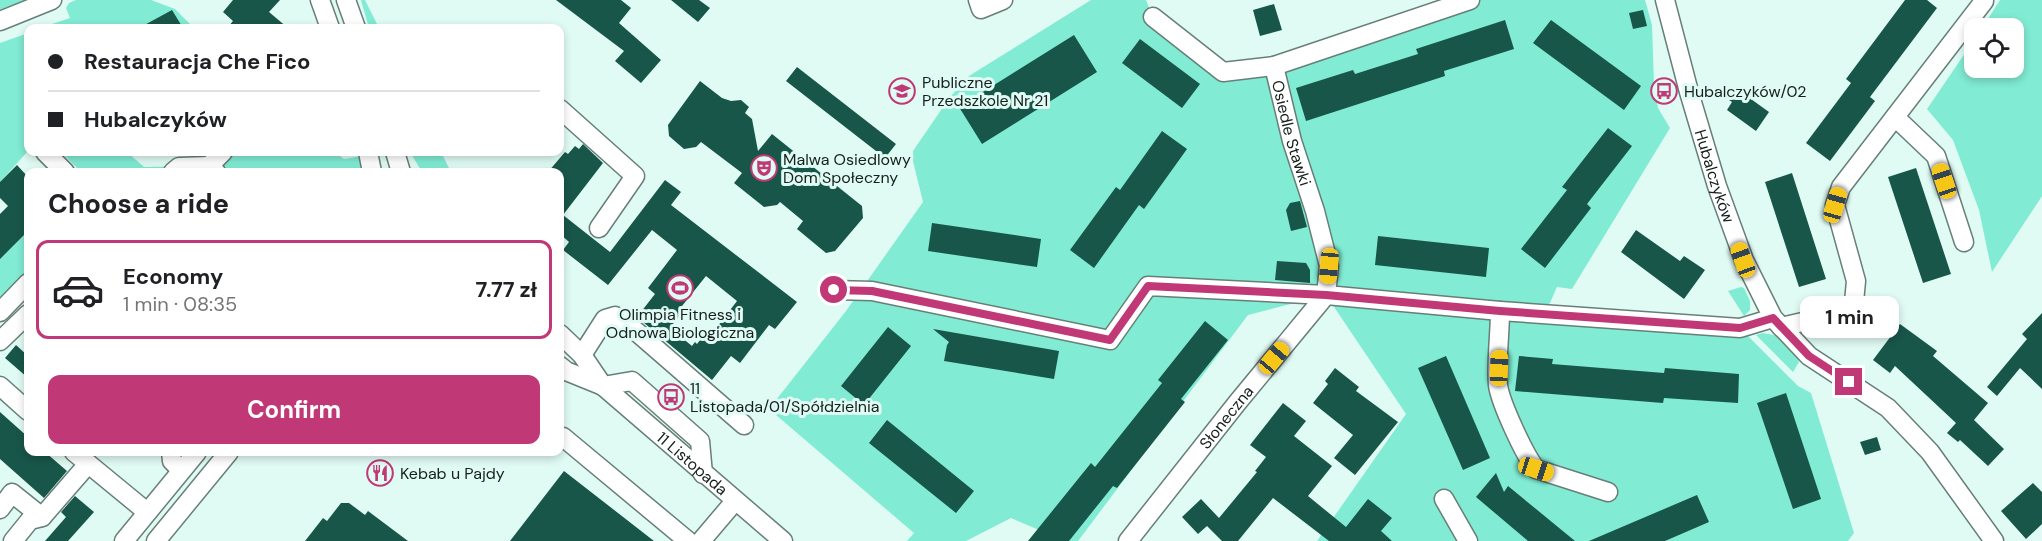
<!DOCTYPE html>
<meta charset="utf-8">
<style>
:root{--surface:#fff;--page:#f6f6f6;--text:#202124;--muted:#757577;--line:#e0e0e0;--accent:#c03875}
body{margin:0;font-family:"DM Sans",sans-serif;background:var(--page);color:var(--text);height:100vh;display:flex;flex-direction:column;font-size:22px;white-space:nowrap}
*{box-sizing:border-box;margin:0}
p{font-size:20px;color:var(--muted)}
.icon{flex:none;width:33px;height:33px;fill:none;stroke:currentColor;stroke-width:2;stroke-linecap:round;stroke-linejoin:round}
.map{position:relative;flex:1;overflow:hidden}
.sheet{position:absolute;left:24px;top:168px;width:540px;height:288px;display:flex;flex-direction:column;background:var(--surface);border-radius:12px;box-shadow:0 3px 9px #0003}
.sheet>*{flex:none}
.banner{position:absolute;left:24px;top:24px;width:540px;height:132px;border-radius:12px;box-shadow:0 3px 9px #0003;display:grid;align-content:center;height:132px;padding:0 24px;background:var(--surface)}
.fabs{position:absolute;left:1964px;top:18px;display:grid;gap:12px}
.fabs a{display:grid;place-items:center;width:60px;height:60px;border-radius:12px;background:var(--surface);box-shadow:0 3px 9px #0003;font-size:30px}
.end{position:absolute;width:27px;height:27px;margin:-14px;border:8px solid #c03875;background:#fff;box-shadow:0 0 0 3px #fff}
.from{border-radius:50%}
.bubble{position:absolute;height:42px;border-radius:12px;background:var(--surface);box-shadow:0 3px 9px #0003;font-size:20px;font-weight:700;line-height:42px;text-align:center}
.car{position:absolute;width:18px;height:36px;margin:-18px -9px;border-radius:8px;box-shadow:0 0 4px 2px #0007;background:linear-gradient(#f5c518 24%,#345 0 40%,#f5c518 0 76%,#345 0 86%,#f5c518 0)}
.banner b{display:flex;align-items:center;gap:21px;height:57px;font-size:22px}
.banner b+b{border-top:2px solid var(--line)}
.banner i{width:15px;height:15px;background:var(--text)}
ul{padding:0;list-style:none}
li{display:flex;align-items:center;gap:18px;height:99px;margin:0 12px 9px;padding:0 12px;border:3px solid var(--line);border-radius:12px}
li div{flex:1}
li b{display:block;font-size:22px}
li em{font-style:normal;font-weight:700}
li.selected{border-color:var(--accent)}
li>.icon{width:54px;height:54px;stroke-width:1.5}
h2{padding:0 24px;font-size:27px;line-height:72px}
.primary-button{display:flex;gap:12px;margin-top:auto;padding:12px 24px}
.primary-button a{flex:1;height:69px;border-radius:12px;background:var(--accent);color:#fff;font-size:24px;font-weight:700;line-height:69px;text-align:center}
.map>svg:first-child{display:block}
.green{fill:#81ebd3}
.building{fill:#185649;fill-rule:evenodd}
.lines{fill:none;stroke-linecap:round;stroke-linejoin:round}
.minor-casing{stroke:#677f78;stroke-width:21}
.minor{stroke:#fff;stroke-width:18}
.route{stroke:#c03875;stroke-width:8}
.labels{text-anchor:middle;stroke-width:6;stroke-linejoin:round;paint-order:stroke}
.poi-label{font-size:16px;fill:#151f1c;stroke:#e0fbf4;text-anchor:start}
.street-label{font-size:16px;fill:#151f1c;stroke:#e0fbf4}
</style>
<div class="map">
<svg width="2042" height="541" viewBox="0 0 2042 541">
<rect width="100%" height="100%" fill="#e0fbf4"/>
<path class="green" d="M0,0H28L0,10Z
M76,0H151L175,9L194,28H40L70,18L66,8L69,3Z
M361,0H365L379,28H369Z
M1091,0H1146L1153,18L1223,72L1470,0H1645L1652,25L1654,86L1658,108L1670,128L1572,289L1557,287L1545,314L1740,328L1798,386L1811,393L1854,533L1848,541H1317L1406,414L1326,295L1248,315L1078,541H1065L1011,518L966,541H907L914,533L769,409L846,311L923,202L913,161V151L950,97L969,76Z
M2000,0H2042V196L1992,272L1979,210L1953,140L1927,109L1974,40V68H2013V28H1982Z
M28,33V151L0,182V43Z
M61,152H127L144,167L209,166L223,152H334L344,159L369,155L372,172H81Z
M410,152H441L451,172H422Z
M28,231V283L0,312V258Z
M1741,287L1744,288L1750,301V310L1744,316L1728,291Z
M1763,333L1778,336L1798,358L1799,362L1793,372L1756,335Z"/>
<path class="building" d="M233,0H280L269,12L288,28H227L233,21L223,12Z
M556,0H621L631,8L619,23L661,60L641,83L615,61L624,51Z
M671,0H699L710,8L698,22Z
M1905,0H1927L1937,8L1870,97L1875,101L1830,161L1806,143L1851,83L1846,79Z
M1274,4L1282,30L1260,36L1253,10Z
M172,10L183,28H139Z
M1643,10L1647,26L1633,29L1629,13Z
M1505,20L1514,49L1444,71L1445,76L1306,121L1296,88L1353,70L1355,74L1418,54L1416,49Z
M1551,20L1641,86L1624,110L1533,43Z
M1074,35L1097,72L982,144L959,107Z
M1140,39L1200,84L1182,108L1122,63Z
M797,67L896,144L885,158L786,81Z
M700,81L722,98L731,101L741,100L749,107L745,113L752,119L758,151L772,134L862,206L863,218L835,251L826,253L797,229L803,221L780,202L777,205L764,207L734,183L742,173L701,142L696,147L684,149L669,136L668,125Z
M1737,89L1769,112L1756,131L1727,110L1732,102L1729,100Z
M1608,128L1632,146L1587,204L1591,208L1545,268L1521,249L1567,190L1562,187Z
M1162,131L1187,149L1144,209L1139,205L1094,268L1070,250L1116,187L1120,190Z
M583,144L603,163L563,215L610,252L665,180L681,192L671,205L797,302L775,329L769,325L740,363L731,356L712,380L637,317L655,294L648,288L677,250L652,230L608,285L563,250L569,242L560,234V172H548L565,152L568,154L575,146L579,149ZM706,276L737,301L711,335L707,331L697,344L695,342L692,346L670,328L685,308L682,306Z
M17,165L28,177V231L0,259V214L8,206L0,198V182Z
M1916,168L1951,274L1923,283L1888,177Z
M1792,173L1826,279L1799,287L1765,182Z
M1300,201L1307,227L1291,231L1286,210L1290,203Z
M932,223L1041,239L1037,267L928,251Z
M1636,230L1680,261L1684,256L1705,270L1684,299L1621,252Z
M1378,236L1489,248L1486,277L1375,265Z
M1277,261L1306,263L1310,270V283L1275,280Z
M2042,313V389L2020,368L1997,396L1987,387L2027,339L2022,334Z
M1205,321L1228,340L1181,399L1185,402L1117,488L1113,486L1069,541H1028L1091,463L1095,467L1162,383L1158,380Z
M1900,324L1937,351L1933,356L1988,403L1974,420L2004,449L1988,466L1960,440L1958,442L1947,433L1956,423L1895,366L1890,373L1873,360Z
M888,327L911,346L864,405L841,386Z
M933,329L1059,351L1054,379L944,361L947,345L949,342Z
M16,345L28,356V378L5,358Z
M1446,356L1490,458L1463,470L1418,368Z
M1519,356L1553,359L1552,364L1664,373L1665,368L1739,374L1738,403L1664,398L1663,403L1515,391Z
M1335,368L1359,387L1356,391L1398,422L1355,475L1334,458L1353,435L1313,403L1328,384L1325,381Z
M1786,393L1821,499L1793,509L1757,403Z
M1283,403L1306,421L1294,436L1332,466L1308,496L1346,527L1368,499L1392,518L1381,531L1392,541H1329L1273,498L1238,541H1222L1207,526L1198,534L1182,517L1201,499L1219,518L1257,472L1255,471L1266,457L1250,445Z
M0,412L28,437V452H45L67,471L44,498L0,459Z
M887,420L974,491L956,513L869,443Z
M1877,437L1881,450L1865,455L1860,442Z
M564,471L654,541H510Z
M1496,473L1504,492L1508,486L1575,541H1528L1476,497Z
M2033,483L2042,492V524L2026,539L2001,511Z
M1697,495L1709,522L1665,541H1589Z
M75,496L94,512L68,541H45L66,517L61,512Z
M341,503H349L365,515L368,511L408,541H305L323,518L327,521Z"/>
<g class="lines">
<g class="minor-casing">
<g id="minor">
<path d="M320,0L330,28"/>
<path d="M346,0L356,28"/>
<path d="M978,0L981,9L1003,0"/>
<path id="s1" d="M1470,0L1274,66L1292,141L1315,211L1329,266L1326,295L1500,311L1740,328L1773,318"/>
<path id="s2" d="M1665,0L1689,92L1717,186L1744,260L1773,318L1809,356L1888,408L1930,452L1994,541"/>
<path d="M1153,17L1223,72L1274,66"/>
<path d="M0,21L52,0"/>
<path d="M560,109L635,176L599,228"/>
<path d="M1895,117L1936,156L1964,242"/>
<path d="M45,152L65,172"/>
<path d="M368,152L372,172"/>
<path d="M395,152L401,172"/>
<path d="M173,172L179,167L209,166"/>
<path d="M216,172L209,166L223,152"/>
<path d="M834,290L872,291L1110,340L1148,286L1326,295"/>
<path d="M1500,311C1500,334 1496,363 1498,385C1500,402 1525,456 1536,469L1608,492"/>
<path d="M0,312L28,283"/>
<path d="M1781,327L1842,313L1854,302L1856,281L1835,205L1841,187L1984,1"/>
<path id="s3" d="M560,334L582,355L603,386L783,541"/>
<path d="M0,341L28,314"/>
<path d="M582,355L605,319L615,316L623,320L744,425"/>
<path d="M560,366L566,371L603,386"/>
<path d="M0,386L28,411"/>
<path d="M603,386L632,381L700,441L703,474"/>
<path d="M563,437L688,541"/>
<path d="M74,452L147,512"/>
<path d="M171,452L172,461L181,470"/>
<path d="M1444,499L1468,541"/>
<path d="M0,509L12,493L42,517L88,464"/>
<path d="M13,541L30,520L42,517"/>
<path d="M124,541L197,452"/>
<path d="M156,541L229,452"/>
<path d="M701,541L735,501"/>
<path id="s4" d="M1128,541L1237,403L1326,295"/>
</g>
</g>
<use href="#minor" class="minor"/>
</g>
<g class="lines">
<path class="route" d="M834,290L872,291L1110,340L1148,286L1326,295L1500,311L1740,328L1773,318L1809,356L1849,382"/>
</g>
<defs>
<g id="school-ring" transform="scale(1.35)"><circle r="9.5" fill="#e0fbf4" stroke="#c03875" stroke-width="1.5"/><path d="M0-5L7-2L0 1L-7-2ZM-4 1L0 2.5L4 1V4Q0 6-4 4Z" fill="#c03875"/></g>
<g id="bus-ring" transform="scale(1.35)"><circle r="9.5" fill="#e0fbf4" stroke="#c03875" stroke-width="1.5"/><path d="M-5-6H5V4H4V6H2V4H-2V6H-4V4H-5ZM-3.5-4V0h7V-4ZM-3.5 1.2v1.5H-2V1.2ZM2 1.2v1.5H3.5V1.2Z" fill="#c03875"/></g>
<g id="theatre-ring" transform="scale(1.35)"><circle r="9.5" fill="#e0fbf4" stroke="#c03875" stroke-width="1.5"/><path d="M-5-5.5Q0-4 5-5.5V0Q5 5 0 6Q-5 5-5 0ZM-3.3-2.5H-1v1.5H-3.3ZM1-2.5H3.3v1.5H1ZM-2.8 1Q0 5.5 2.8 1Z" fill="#c03875"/></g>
<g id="stadium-ring" transform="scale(1.35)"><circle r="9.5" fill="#e0fbf4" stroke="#c03875" stroke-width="1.5"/><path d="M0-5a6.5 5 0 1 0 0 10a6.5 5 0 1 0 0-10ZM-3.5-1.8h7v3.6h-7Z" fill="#c03875"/></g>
<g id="restaurant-ring" transform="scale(1.35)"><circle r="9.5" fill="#e0fbf4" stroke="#c03875" stroke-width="1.5"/><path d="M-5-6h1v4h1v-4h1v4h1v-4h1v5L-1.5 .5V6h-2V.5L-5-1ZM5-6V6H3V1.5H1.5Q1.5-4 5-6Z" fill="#c03875"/></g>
</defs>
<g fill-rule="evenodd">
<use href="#school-ring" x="902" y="91"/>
<use href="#bus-ring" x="1664" y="91"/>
<use href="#theatre-ring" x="764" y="168"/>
<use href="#stadium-ring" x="680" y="288"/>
<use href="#bus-ring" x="671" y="397"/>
<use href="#restaurant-ring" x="380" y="473"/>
</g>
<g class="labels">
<g class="poi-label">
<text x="922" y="88">Publiczne<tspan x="922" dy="18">Przedszkole Nr 21</tspan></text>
<text x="1684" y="97">Hubalczyków/02</text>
<text x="783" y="165">Malwa Osiedlowy<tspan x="783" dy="18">Dom Społeczny</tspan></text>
<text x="680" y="320" text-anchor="middle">Olimpia Fitness i<tspan x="680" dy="18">Odnowa Biologiczna</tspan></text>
<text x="690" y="394">11<tspan x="690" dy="18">Listopada/01/Spółdzielnia</tspan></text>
<text x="400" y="479">Kebab u Pajdy</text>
</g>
<g class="street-label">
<text dy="6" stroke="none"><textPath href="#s1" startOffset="276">Osiedle Stawki</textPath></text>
<text dy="6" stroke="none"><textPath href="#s2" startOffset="183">Hubalczyków</textPath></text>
<text dy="6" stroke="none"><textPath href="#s4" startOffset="158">Słoneczna</textPath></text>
<text dy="6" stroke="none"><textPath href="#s3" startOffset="186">11 Listopada</textPath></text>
</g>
</g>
</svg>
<div class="fabs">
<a><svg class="icon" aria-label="locate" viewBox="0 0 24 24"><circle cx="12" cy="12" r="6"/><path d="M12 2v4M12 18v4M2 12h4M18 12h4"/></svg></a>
</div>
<i class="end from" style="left:834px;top:290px"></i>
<i class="end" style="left:1849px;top:382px"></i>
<div class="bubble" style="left:1800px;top:296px;width:99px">1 min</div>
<i class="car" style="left:1944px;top:181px;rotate:341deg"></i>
<i class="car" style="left:1835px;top:205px;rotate:16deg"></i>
<i class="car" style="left:1743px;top:260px;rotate:340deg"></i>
<i class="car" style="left:1329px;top:266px;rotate:185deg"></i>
<i class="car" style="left:1274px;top:358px;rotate:40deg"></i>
<i class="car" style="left:1499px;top:368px;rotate:2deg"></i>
<i class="car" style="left:1536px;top:469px;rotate:108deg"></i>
<div class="banner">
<b><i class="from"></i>Restauracja Che Fico</b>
<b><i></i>Hubalczyków</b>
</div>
<section class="sheet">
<h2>Choose a ride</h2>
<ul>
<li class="selected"><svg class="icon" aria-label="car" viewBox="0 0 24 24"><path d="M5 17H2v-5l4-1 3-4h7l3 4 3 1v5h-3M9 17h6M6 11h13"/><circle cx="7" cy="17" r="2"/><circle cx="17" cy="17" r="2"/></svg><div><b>Economy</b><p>1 min · 08:35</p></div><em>7.77 zł</em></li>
</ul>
<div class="primary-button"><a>Confirm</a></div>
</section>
</div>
